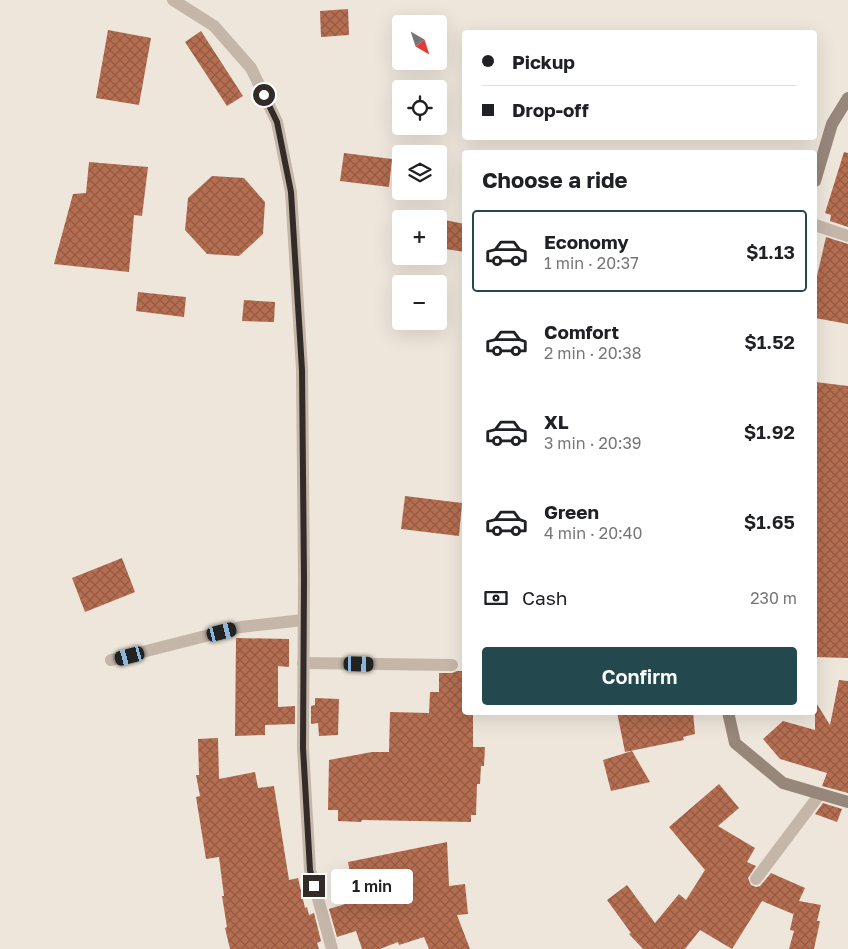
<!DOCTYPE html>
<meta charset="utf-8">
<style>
:root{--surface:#fff;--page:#f2f2f2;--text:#202124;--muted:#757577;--line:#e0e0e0;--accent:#23494e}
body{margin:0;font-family:"Golos Text",sans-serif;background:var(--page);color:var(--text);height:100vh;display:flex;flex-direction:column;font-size:19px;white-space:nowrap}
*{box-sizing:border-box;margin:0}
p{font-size:16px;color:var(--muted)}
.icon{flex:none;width:28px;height:28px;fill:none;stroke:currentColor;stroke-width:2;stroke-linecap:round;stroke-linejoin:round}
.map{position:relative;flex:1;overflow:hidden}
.sheet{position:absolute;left:462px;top:150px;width:355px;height:565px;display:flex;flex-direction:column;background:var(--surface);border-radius:5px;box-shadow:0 5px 20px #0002}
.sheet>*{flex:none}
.hud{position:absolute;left:462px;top:30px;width:355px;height:110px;border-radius:5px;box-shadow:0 5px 20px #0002;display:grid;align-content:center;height:110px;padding:0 20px;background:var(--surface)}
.needle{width:32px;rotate:141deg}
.buttons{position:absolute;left:392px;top:15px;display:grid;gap:10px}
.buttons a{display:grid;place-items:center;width:55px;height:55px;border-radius:5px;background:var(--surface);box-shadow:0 5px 20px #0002;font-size:25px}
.end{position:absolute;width:22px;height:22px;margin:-11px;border:6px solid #322b27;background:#fff;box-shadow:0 0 0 2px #fff}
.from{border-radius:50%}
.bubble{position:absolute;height:35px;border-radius:5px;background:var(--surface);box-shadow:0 5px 20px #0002;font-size:16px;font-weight:600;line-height:35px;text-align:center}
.car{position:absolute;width:15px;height:30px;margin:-15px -8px;border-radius:6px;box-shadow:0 0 4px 1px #0007;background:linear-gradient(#222 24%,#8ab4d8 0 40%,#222 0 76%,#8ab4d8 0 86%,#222 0)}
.hud b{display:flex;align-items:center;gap:18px;height:48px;font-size:19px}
.hud b+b{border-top:1px solid var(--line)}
.hud i{width:12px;height:12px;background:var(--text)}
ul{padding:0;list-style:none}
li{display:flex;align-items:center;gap:15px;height:82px;margin:0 10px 8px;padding:0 10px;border:2px solid transparent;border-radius:5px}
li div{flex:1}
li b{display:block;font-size:19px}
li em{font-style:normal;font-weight:600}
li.active{border-color:var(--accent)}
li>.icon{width:45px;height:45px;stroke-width:1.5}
h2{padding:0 20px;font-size:22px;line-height:60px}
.pay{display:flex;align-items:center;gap:12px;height:55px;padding:0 20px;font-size:19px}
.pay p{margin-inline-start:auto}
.action{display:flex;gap:10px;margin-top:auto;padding:10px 20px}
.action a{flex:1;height:58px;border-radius:5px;background:var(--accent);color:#fff;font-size:20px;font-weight:600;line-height:58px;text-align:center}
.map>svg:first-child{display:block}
.building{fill:url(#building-cross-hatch)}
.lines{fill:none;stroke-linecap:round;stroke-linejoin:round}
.lane{stroke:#c4b6a9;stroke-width:12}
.street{stroke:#c4b6a9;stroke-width:12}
.secondary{stroke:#97867a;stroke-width:12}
.route{stroke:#322b27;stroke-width:6}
</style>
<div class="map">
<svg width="848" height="949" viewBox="0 0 848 949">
<defs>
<pattern id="building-cross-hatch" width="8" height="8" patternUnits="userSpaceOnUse" patternTransform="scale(1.25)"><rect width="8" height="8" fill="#b56e51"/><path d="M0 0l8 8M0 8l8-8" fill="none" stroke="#945b43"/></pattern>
</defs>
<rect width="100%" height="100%" fill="#eee6db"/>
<path class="building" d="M348,9L349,35L321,37L320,11Z
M108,30L151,38L139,105L96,98Z
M201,31L243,96L227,106L185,42Z
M844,152L848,153V227L830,221L831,215L825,213Z
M344,153L392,159L389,187L340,181Z
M89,162L148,167L142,216L134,215L129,272L54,264L73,194L86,193Z
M212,176L244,178L265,202L263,234L239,256L207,254L185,230L188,198Z
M439,219L465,224V252L439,248Z
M826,237L848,244V324L815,318V285Z
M138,292L186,297L184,317L136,311Z
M244,300L275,302L274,322L242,321Z
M815,382L848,386V658L815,657Z
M405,496L462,503L459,536L401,529Z
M122,558L135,592L85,612L72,578Z
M236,638L289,639V667L278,666V707L295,706V724L265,725V735L235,736Z
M457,671H465V712H473V747H485L484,766H481L480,784H477L476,815H471V822L362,820L361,822L338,821V810H328L329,760L372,752H389L390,712L429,713L430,692H439V673H452Z
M839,680L848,681V793L822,786L827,773L780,759L763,739L783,721L815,730V701L830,725Z
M315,698L339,699L338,735L319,736L318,723L311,724V706L315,705Z
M617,712H693L695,734L683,737L684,740L625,752Z
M218,738L219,779L255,772L258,788L274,786L289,880L298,878L305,908L307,907L309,915L314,913L321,941L317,943L319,949H230L225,928L227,927L222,896H224L219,857L206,859L196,797L200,796L196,775H199L198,739Z
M632,751L650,782L611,791L603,760Z
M719,784L739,808L718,826L755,848L747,862L756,866L748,878L751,885L756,887L760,886L771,873L805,888L799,901L821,905L817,921H820L814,949H789L794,931L790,930L794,912L793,914L762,901L732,949L700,930L685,949H643L629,934L631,933L607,900L627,885L655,923L679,894L686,900L705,870L669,827Z
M823,803L842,809L837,822L815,814Z
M447,842L449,886L465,884L468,914L457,915L470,949H429L424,937L399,945L398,942L380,949H362L356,931L337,937L329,909L355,901L348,862Z"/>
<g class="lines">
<path class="lane" d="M111,660L241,627L303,620
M303,663L452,665
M756,879L820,794"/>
<path class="street" d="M173,0L214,26L251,68L277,122L291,192L302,370L304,579L303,748L310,870L332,949
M815,225L848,236"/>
<path class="secondary" d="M815,181L832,124L848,98
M728,712L735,743L783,783L848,802"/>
</g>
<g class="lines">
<path class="route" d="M264,95L277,122L291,192L302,370L304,579L303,748L310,870L314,886"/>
</g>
</svg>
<div class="buttons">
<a><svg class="needle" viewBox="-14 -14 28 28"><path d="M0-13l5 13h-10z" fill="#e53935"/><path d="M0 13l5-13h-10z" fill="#757577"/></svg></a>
<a><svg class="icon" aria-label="locate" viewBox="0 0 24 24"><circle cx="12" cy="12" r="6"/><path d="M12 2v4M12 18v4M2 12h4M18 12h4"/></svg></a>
<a><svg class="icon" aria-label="layers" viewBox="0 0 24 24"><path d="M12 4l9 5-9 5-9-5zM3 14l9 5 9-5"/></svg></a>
<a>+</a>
<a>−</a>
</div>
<i class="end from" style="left:264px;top:95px"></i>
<i class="end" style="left:314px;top:886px"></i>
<div class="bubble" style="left:331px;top:869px;width:82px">1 min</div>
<i class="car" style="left:222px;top:632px;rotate:76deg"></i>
<i class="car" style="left:130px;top:656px;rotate:255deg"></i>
<i class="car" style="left:359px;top:664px;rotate:91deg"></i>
<div class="hud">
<b><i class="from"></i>Pickup</b>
<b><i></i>Drop-off</b>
</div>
<section class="sheet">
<h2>Choose a ride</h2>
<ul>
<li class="active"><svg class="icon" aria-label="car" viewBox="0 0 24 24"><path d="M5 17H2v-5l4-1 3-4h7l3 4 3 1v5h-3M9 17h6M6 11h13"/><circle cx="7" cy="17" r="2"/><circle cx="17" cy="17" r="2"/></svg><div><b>Economy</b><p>1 min · 20:37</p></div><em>$1.13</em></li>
<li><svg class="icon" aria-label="car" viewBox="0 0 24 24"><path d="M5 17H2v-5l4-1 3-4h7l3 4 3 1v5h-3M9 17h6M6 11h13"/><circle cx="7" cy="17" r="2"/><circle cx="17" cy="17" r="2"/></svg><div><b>Comfort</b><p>2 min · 20:38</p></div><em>$1.52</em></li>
<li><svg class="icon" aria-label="car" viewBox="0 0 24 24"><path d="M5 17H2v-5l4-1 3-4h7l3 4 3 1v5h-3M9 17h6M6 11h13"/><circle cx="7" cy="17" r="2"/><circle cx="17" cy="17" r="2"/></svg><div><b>XL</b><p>3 min · 20:39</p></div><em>$1.92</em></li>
<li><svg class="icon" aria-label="car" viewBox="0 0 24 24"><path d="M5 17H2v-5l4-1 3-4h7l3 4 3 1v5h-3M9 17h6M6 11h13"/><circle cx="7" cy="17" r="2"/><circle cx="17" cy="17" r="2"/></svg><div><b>Green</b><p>4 min · 20:40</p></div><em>$1.65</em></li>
</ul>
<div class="pay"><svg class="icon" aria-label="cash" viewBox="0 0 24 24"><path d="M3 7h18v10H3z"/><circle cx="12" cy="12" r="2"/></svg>Cash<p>230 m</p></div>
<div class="action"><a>Confirm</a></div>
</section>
</div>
